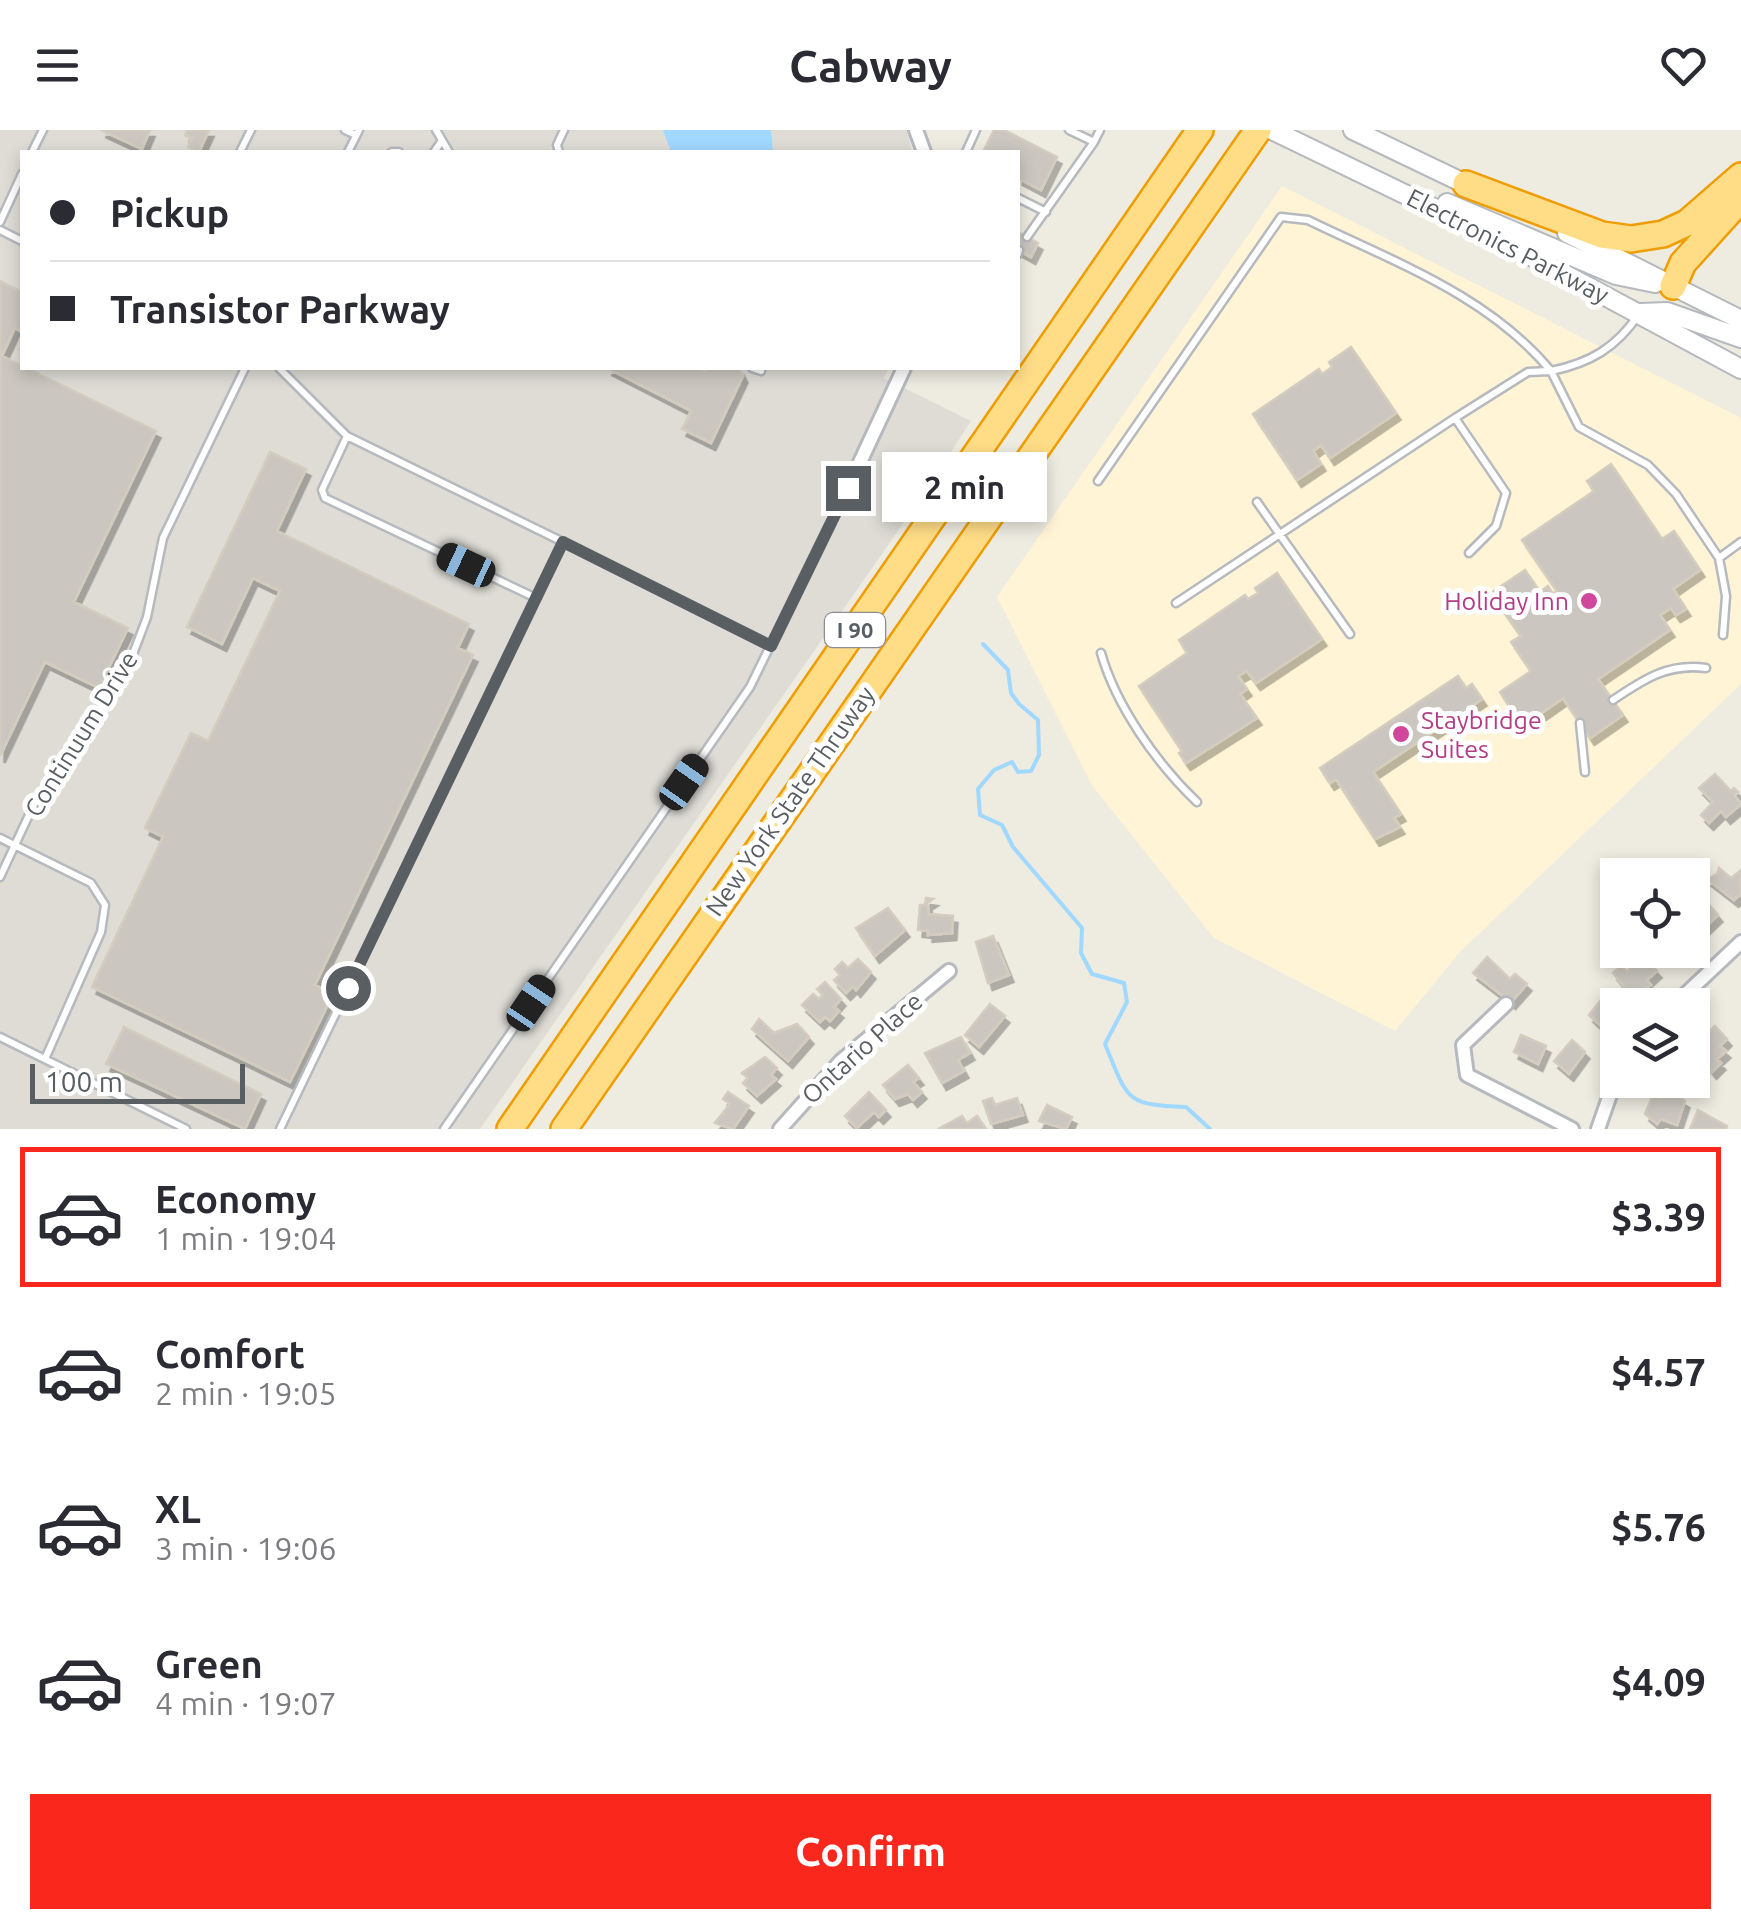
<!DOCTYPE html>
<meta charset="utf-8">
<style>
:root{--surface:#fff;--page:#f2f2f3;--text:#2b2b33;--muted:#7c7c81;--line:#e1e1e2;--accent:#f9271c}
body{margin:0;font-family:Ubuntu,sans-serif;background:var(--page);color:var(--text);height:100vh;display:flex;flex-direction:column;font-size:38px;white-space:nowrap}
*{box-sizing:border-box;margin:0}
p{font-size:32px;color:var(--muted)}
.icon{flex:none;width:55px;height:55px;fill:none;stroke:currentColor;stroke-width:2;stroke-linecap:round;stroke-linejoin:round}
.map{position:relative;height:999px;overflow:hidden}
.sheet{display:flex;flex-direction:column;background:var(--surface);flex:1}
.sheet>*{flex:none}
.top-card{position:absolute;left:20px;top:20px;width:1000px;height:220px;border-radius:0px;box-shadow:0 5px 15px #0003;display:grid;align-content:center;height:220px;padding:0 30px;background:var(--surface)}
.fabs{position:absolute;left:1600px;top:728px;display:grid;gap:20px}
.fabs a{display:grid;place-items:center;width:110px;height:110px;border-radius:0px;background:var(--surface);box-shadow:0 5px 15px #0003;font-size:50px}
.scale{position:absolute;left:30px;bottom:25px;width:215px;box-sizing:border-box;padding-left:10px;border:5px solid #595e63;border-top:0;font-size:28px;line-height:35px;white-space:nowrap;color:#595e63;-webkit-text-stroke:8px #fff;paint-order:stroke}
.end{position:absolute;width:45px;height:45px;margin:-22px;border:12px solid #595e63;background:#fff;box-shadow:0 0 0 5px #fff}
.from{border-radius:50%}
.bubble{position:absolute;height:70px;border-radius:0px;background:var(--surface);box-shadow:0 5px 15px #0003;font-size:32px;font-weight:700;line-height:70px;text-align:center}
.car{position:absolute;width:30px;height:60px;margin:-30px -15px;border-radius:12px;box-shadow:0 0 8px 2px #0007;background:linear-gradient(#222 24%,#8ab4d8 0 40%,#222 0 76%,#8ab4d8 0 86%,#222 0)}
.top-card b{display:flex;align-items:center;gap:35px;height:95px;font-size:38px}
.top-card b+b{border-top:2px solid var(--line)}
.top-card i{width:25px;height:25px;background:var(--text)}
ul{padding:18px 0 0;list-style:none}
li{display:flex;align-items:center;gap:30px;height:140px;margin:0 20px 15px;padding:0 10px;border:5px solid transparent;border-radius:0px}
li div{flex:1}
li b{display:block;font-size:38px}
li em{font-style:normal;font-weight:700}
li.active{border-color:var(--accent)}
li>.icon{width:90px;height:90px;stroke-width:1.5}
.primary-button{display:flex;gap:20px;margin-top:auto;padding:20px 30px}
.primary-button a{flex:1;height:115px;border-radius:0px;background:var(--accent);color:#fff;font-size:40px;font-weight:700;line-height:115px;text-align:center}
header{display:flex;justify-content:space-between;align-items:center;height:130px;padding:0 30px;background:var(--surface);font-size:45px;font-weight:700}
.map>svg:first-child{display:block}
.commercial{fill:#fff4d5}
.industrial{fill:#dedcd5}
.water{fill:#a0d8ff}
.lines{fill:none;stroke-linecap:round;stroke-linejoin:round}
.stream{stroke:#a0d8ff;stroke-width:4}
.building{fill:#cbc7c0;stroke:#d3ccbf;stroke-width:2.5;filter:url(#shadow)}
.lane-casing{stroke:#b6babf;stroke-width:11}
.street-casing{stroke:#b6babf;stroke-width:18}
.secondary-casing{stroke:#b5b9bf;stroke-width:22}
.highway-casing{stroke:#ef9d00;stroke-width:30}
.lane{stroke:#fff;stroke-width:6}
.street{stroke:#fff;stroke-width:12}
.secondary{stroke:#fff;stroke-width:18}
.highway{stroke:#ffdd87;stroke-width:25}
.route{stroke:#595e63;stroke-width:12}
.hotel-dot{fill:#d1479c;stroke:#fff;stroke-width:4}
.labels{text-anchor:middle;stroke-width:10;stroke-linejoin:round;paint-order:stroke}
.shield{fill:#fff;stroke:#8b8e92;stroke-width:2.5}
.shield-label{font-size:22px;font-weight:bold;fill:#595e63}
.street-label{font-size:25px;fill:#595e63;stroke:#fff}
.hotel-label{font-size:25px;fill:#b23c85;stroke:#fff;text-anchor:end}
</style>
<header><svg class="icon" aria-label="menu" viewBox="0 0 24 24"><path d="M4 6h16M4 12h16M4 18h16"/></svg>Cabway<svg class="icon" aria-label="heart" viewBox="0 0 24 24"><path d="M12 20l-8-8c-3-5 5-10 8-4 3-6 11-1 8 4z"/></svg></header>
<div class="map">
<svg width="1741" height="999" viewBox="0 0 1741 999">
<defs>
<filter id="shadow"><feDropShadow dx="4.5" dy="7" stdDeviation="0" flood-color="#0004"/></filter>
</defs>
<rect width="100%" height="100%" fill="#eeebe1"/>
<path class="commercial" d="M1282,56L1741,288V554L1460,822L1395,901L1214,808L1091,654L997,467Z"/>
<path class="industrial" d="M0,0H907L912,22H22V238H889L884,248L971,291L921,368L480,999H0Z"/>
<path class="water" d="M663,0H771L773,22H671Z"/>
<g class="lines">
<path class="stream" d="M983,514L1008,540L1011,563L1019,574L1038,590L1039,625L1031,641L1018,642L1012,632L994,640L978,659L980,685L1002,695L1013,717L1082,798L1081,823L1092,844L1124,853L1127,872L1105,914C1128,970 1125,975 1186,977L1210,999"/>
</g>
<path class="building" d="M101,0H150L142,19Z
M187,0H209L199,22L188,17L192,8L185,5Z
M994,0H1004L1057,27L1041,60L1018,48V22H983Z
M1018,102L1038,113L1031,127L1018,120Z
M0,151L22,162V202L15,198L2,226L156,301L74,472L128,498L99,558L45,532L0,626Z
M1351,217L1396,283L1330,328L1321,315L1313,321L1321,334L1297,350L1253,284L1319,239L1322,244L1332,237L1329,232Z
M607,238H697L705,241L707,238H739L743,246L711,313L682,299L691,281Z
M270,322L306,339L277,401L469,494L458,518L473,525L315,855L333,864L290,952L92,857L163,707L145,698L191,603L208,611L280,461L253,448L222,514L187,497Z
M1611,334L1662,409L1674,401L1700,440L1673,459L1686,479L1676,485L1671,478L1660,485L1670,500L1598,549L1623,585L1590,608L1563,568L1523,596L1500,562L1531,541L1511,512L1521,506L1491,463L1525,440L1540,462L1548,456L1553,464L1557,461L1522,410L1594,361L1587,351Z
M1277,443L1322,509L1256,553L1247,541L1238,546L1247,559L1240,564L1257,588L1186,633L1179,623L1182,621L1139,556L1187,523L1179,510L1245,465L1248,469L1258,463L1255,458Z
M1458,546L1466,558L1472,554L1482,569L1373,642L1401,684L1394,688L1400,697L1375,709L1336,649L1330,653L1320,638Z
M1715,644L1731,661L1734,658L1738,662L1734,665L1741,674L1726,687L1721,681L1709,693L1701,685L1713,672L1699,658Z
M1719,738L1731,748L1741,740V764L1734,770L1707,749L1717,744Z
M926,768L933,769L927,773L929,784L953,786L952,803L928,805V801L918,800L920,775H925Z
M1705,770L1718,785L1700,802L1692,794V784Z
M888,778L905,800L875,826L856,798Z
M993,806L1009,845L988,853L976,812Z
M1643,826L1657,841L1647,850L1651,855L1631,865L1613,843L1621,836L1627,842Z
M1487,827L1510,849L1515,844L1527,854L1511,872L1473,843Z
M858,829L871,842L856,860L853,856L846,863L834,850L840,845L835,839L842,832L848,838Z
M825,852L841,869L834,877L839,881L830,891L825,887L820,892L802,875L813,864L819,869L823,865L817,859Z
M1605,865L1618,880L1602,897L1589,885Z
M990,874L1005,886L979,917L965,905Z
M759,889L774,903L797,894L809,907L788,931L752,899Z
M1715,896L1727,909L1720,916L1726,921L1717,929L1721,933L1712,942L1692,917Z
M124,897L261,964L245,999L106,934Z
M1521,905L1546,916L1538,934L1514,922Z
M961,907L970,923L958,930L964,941L942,953L925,923Z
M1572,910L1585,922L1569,944L1554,931Z
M765,927L777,938L771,945L776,949L757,966L743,953L748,948L742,943Z
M908,935L919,948L913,952L922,962L913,970L908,964L895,969L883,955Z
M1667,960L1685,971L1677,995L1661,989L1657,994L1645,984L1653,965L1661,969Z
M728,962L749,976L733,999L715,993L730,974L723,969Z
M869,962L886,980L879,987L874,982L857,998L845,986Z
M992,968L995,975L1017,968L1023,985L991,994L983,971Z
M1047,975L1072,987L1066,999L1039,991Z
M1698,980L1727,996L1726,999H1690Z
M962,986L967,993L977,986L986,999H938Z"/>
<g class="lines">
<g class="lane-casing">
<path id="lane" d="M345,0L356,5
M436,0L449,22
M1069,0L1094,12L1100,0
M32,22L43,0
M240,22L251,0
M348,22L359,0
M392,22H399
M434,22L441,12
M559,22L557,15L564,0
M966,22L976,0
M1018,68L1046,82
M0,92L22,44
M0,100L22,111
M1027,107L1094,12
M1018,124L1019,120
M1639,184C1616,218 1590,233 1551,241L1579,297L1648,335L1676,364L1719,428L1741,412
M279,238L347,306
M752,238L761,241
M1455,288L1506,363L1496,396L1469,423
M1098,351L1281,87L1308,90C1394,132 1488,165 1551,241
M1257,372L1350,504
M1719,428L1726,466L1723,505
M536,468L325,368L322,360L347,306L563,412
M1176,473L1455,288L1528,242L1550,241
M1101,523C1116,576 1157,634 1197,672
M1613,570C1644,549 1668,533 1706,538
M1580,593L1585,642
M0,708L91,753L105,775L101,802L45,929
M0,747L36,670L127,540L147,487L163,408L245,238
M0,907L186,999
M280,999L563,412L771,516
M444,999L750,557L847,359"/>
</g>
<g class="street-casing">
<path id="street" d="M916,0L924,22
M848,358L904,238
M1506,874L1463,915L1467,945L1572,999
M1674,875L1741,812
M780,999L841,931L949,841
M1598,999L1618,942"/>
</g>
<g class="secondary-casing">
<path id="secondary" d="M1272,0L1514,117L1741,239
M1353,0L1476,59
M1447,73L1616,145L1655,153
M1567,103L1741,190
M1641,183L1667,182L1741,208"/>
</g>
<g class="highway-casing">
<path id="highway" d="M1466,54L1602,105L1631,109L1663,104L1687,93L1741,46
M1673,156L1683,133L1741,69
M510,999L1200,0
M564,999L1258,0"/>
</g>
<use href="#lane" class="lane"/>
<use href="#street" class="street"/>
<use href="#secondary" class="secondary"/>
<use href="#highway" class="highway"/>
</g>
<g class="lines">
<path class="route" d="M348,858L563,412L771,516L848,358"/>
</g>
<g class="hotel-dot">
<circle cx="1589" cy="471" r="10"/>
<circle cx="1401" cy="604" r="10"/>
</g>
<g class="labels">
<rect class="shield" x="825" y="483" width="60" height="34" rx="8"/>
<g class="shield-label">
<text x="855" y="508">I 90</text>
</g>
<g class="street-label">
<text transform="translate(1508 116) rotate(27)" y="9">Electronics Parkway</text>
<text transform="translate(81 604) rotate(-58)" y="9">Continuum Drive</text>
<text transform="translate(790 671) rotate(-55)" y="9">New York State Thruway</text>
<text transform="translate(862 918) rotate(-42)" y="9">Ontario Place</text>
</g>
<g class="hotel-label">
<text x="1569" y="480">Holiday Inn</text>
<text x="1421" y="599" text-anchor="start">Staybridge<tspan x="1421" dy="29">Suites</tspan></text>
</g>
</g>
</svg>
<div class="fabs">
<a><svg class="icon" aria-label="locate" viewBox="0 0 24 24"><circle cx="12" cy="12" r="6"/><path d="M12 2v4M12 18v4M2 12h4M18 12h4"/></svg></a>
<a><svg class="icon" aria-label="layers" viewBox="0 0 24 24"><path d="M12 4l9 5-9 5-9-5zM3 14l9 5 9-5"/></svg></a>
</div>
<div class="scale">100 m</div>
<i class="end from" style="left:348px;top:858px"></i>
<i class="end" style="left:848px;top:358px"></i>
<div class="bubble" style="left:882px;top:322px;width:165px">2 min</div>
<i class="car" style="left:466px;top:435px;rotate:295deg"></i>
<i class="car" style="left:684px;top:652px;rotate:35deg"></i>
<i class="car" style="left:531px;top:873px;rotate:34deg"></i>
<div class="top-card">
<b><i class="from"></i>Pickup</b>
<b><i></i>Transistor Parkway</b>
</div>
</div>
<section class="sheet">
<ul>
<li class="active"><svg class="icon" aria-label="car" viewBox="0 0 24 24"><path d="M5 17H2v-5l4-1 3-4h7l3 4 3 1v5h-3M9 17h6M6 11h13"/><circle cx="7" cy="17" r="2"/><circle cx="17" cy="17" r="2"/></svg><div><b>Economy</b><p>1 min · 19:04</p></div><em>$3.39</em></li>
<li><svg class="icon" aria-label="car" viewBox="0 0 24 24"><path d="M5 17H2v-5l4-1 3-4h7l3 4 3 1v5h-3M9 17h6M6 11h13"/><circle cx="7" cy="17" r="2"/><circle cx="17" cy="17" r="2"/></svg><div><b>Comfort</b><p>2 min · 19:05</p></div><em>$4.57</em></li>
<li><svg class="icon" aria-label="car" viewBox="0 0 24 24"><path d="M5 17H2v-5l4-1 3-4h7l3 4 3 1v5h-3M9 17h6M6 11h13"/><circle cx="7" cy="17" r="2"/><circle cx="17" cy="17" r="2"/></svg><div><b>XL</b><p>3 min · 19:06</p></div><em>$5.76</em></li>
<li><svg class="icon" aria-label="car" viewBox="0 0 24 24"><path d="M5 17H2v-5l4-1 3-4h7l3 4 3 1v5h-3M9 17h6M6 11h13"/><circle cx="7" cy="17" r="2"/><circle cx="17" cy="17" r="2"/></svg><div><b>Green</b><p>4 min · 19:07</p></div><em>$4.09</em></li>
</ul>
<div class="primary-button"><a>Confirm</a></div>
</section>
